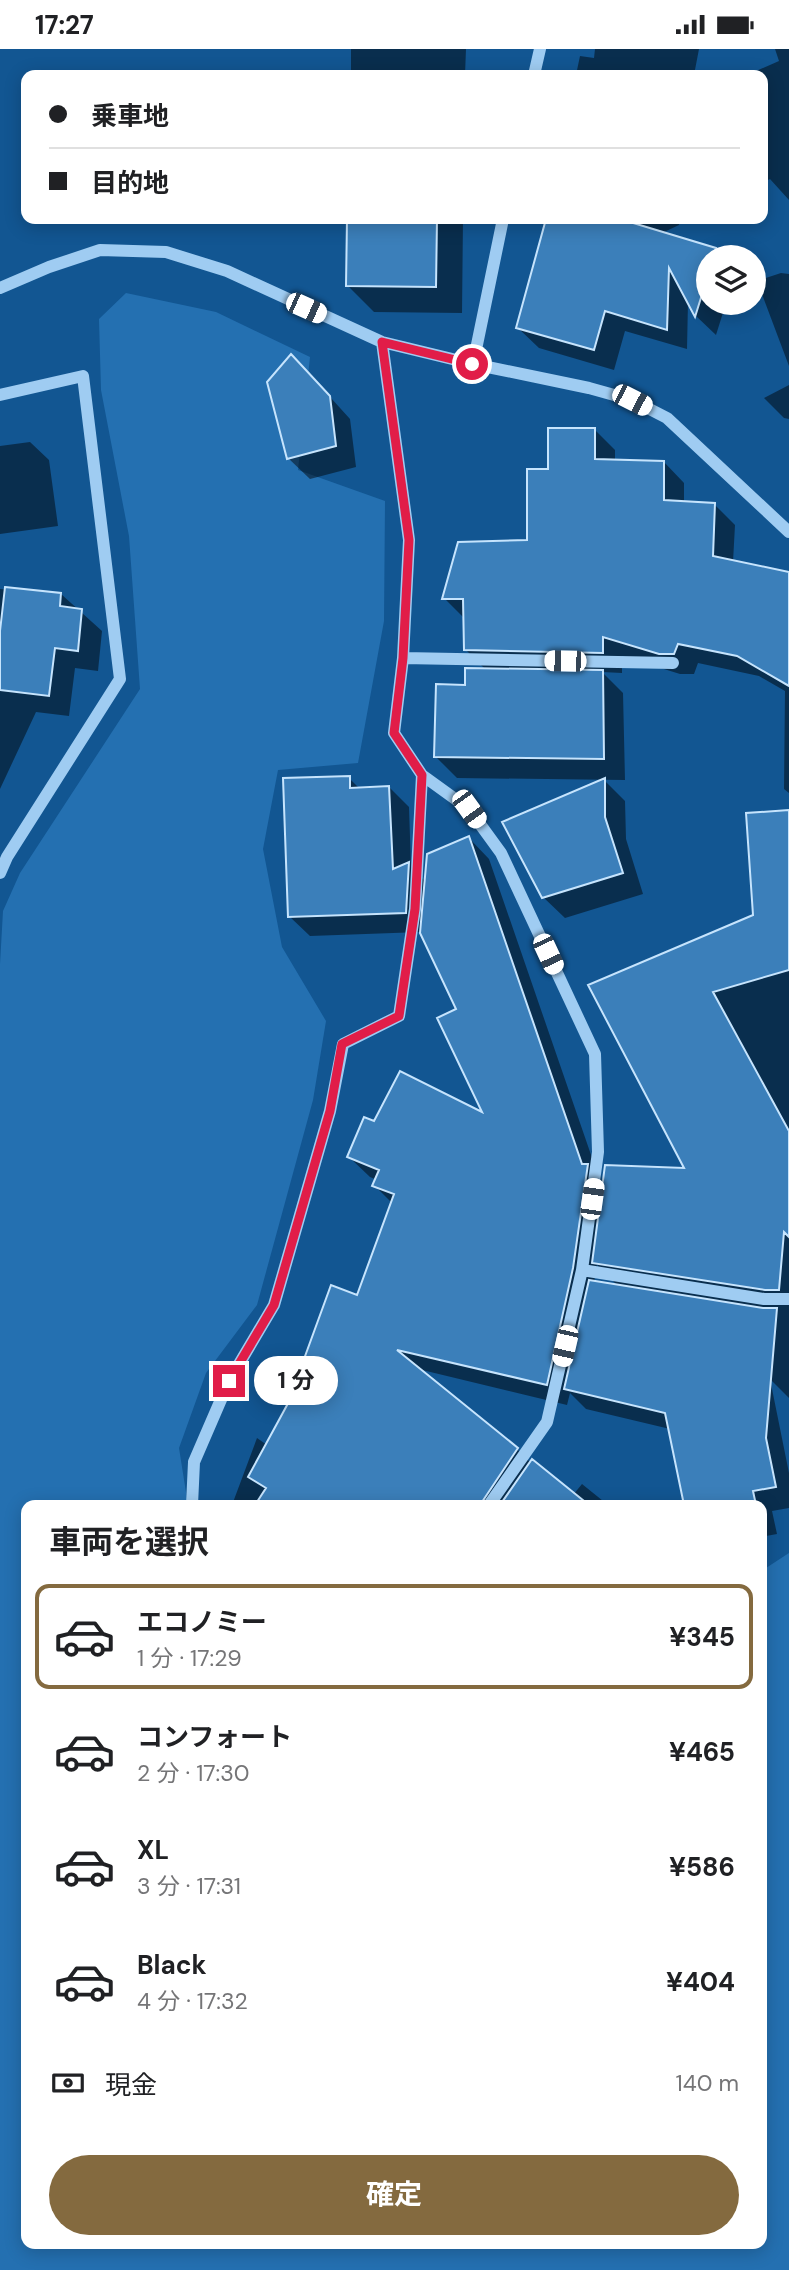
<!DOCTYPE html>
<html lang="ja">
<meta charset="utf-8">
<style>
:root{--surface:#fff;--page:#f2f2f2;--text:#202124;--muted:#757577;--line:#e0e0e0;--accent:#846a3f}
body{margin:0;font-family:"DM Sans","Noto Sans JP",sans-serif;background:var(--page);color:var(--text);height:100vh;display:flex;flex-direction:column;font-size:26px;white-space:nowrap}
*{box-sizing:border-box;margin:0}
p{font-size:23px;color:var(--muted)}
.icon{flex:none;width:38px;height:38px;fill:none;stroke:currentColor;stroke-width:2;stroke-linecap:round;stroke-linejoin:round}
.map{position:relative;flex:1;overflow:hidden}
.panel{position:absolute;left:21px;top:1451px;width:746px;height:749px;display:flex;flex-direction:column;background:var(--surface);border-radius:14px;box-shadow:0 4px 18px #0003}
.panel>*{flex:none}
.banner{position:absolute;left:21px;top:21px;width:747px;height:154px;border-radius:14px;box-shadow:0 4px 18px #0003;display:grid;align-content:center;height:154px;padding:0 28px;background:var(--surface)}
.fabs{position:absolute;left:696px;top:196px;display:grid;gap:14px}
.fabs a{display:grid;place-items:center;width:70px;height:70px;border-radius:50%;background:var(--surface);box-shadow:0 4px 18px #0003;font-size:35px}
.end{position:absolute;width:32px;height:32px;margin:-16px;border:9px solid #e11d48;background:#fff;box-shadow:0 0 0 4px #fff}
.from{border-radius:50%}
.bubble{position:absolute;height:49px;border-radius:24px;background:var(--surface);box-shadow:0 4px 18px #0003;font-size:23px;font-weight:700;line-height:49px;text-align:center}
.car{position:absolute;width:21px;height:42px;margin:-21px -10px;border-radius:9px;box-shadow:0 0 5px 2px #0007;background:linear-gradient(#fff 24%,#345 0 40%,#fff 0 76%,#345 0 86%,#fff 0)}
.banner b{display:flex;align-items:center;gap:24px;height:66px;font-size:26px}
.banner b+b{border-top:2px solid var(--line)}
.banner i{width:18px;height:18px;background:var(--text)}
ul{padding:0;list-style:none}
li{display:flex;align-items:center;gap:21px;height:105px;margin:0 14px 10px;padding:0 14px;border:4px solid transparent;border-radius:14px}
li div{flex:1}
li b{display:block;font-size:26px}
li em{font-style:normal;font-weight:700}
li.on{border-color:var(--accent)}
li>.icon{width:63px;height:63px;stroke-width:1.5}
h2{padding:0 28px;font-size:32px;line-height:84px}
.pay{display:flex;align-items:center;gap:18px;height:77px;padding:0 28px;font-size:26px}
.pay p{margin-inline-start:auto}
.cta{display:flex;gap:14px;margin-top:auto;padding:14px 28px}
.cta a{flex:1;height:80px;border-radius:42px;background:var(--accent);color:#fff;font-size:28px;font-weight:700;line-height:80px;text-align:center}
.status{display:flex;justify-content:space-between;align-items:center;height:49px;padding:0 35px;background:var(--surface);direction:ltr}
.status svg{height:19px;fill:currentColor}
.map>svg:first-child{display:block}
.green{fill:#2470b1}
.shadow{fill:#0007;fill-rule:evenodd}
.building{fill:#3b7fba;stroke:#c6e4fd;stroke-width:2}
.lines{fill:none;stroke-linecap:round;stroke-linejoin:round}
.minor{stroke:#9fccf2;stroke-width:12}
.route{stroke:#e11d48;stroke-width:9}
</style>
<div class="status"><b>17:27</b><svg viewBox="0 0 49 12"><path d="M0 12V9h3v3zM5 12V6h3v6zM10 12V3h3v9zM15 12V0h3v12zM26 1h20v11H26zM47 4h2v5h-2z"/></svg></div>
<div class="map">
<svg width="789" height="2221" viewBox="0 0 789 2221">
<rect width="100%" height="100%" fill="#125692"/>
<path class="green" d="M126,244L216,263L310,308L298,421L385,452L384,572L358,714L278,721L263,800L282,898L326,972L313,1051L257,1256L206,1324L179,1399L188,1456H26V2194H761V1526L766,1519L789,1504V2221H0V915L3,862L20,824L140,640L129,487L101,341L99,270Z"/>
<path class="shadow" d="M351,0H466L465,26H351Z
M595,0H699L694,26H576L580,7L594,9Z
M775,0H789V151L770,130L768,131L763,126V26H747L779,12Z
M348,170H463L462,264L374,263L347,236Z
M549,170H680L679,176L662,184L715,201L722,208H709V254H726L716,286L696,267L688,252L687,300L625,282L614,321L539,299L518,279Z
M781,224L789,225V317L757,232Z
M312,328L350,370L356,418L310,430L288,409Z
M789,336V370L784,369L764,349Z
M595,381L615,401V412L664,413L684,434V454L715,456L735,476L733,513L789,531V744L784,740L785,642L759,627L698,614L694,625H680L622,607V624L602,623L623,644L625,731L457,729L436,708L467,638L486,621L466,601L465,570L444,549L528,493L550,422Z
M30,393L49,411L58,477L0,485V397Z
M0,540L61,545L102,582L98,622L75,619L69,667L36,663L0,740Z
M349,729L360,740L389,738L409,758L411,818L426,833L469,789L489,810L599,1129L604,1134L687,1121L590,937L755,867L789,762V1349L770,1330L789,1424V1459L772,1462L777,1485L761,1488V1456H686L670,1380L586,1360L570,1344L567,1356L418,1320L517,1400L531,1414L573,1446L582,1435L608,1456H232L257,1389L267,1396L312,1315L306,1309L358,1248L393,1155L374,1136L377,1131L370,1128L349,1108L375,1074L485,1067L458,961L421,883L310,887L290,868ZM597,1216L618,1237L594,1234Z
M604,731L625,752L626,790L643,845L565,869L543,848Z"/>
<path class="building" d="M347,170H437L436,238L346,237Z
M546,170H620L716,199L713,208H709V223L695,268L669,219L667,281L605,262L594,301L516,279Z
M291,305L330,347L336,397L287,410L267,333Z
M548,379H595V410L664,412V451L715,454L713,507L789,523V637L737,607L678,595L674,605H659L603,588V604L464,601L463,550H442L458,493L527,491V420H548Z
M5,538L61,544L60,557L82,560L78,602L55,599L49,647L0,641V582Z
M465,619L603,621L604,710L434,708L436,635L465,636Z
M350,727V739L389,737L393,820L409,813L406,864L288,868L283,729Z
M605,729V768L623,824L542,849L502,773Z
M789,761V921L713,943L789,1082V1188L784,1183L779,1241H765L592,1214L605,1116L684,1119L588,936L753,866L746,764Z
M469,787L582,1115H588L573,1219L547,1336L397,1301L518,1399L480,1456H255L266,1439L248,1428L311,1312L304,1310L331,1236L357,1246L394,1145L372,1137L379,1121L347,1108L364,1068L374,1072L400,1022L482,1063L437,969L456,960L420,884L427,805Z
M589,1231L763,1259H777L766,1389L776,1438L753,1442L756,1456H684L665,1364L564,1340Z
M532,1410L589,1456H500Z"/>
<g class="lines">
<path class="minor" d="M534,26L540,0
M0,239L49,218L100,201L166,203L227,222L382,293L473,315L589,339L632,351L667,369L789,483
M382,293L409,491L403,609L394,684L422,726L469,760L501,804L595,1005L598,1103L582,1221L764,1250H789
M473,315L503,170
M0,346L83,327L120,630L7,808L0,824
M403,609L673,614
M192,1456L194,1413L229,1332L274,1256L330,1062L343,995L399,967L415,860L422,726
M489,1456L547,1373L582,1221"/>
</g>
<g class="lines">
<path class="route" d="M229,1332L274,1256L330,1062L342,995L399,967L415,860L422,726L394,684L403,609L409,491L382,293L472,315"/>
</g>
</svg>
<div class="fabs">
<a><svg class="icon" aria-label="layers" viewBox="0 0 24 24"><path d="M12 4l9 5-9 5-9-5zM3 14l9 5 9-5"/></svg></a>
</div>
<i class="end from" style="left:472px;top:315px"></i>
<i class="end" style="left:229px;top:1332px"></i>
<div class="bubble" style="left:254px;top:1307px;width:84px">1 分</div>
<i class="car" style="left:306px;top:259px;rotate:114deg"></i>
<i class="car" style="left:632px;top:351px;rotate:117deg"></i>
<i class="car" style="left:565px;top:612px;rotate:271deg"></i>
<i class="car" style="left:469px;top:760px;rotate:144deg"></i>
<i class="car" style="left:548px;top:905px;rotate:155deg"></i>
<i class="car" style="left:592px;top:1150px;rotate:8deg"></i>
<i class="car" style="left:565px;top:1297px;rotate:193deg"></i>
<div class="banner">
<b><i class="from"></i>乗車地</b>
<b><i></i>目的地</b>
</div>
<section class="panel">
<h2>車両を選択</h2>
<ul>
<li class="on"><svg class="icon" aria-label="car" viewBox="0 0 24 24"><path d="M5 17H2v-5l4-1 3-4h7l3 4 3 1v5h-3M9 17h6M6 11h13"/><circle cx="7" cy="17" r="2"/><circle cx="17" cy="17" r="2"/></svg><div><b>エコノミー</b><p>1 分 · 17:29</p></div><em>¥345</em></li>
<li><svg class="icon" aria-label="car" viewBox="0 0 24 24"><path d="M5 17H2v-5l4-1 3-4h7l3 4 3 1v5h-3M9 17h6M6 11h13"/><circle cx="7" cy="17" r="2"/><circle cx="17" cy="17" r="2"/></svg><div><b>コンフォート</b><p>2 分 · 17:30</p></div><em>¥465</em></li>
<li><svg class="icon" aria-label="car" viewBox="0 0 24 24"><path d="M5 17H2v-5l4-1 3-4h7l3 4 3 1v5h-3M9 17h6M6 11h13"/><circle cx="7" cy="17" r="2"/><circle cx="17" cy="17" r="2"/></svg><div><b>XL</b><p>3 分 · 17:31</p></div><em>¥586</em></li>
<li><svg class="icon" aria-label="car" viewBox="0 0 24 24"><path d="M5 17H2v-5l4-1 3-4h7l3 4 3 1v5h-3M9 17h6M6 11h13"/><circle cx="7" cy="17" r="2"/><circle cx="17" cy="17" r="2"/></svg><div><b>Black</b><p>4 分 · 17:32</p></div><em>¥404</em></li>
</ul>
<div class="pay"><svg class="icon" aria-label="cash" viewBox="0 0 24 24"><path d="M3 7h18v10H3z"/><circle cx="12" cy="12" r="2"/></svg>現金<p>140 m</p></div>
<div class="cta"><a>確定</a></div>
</section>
</div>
